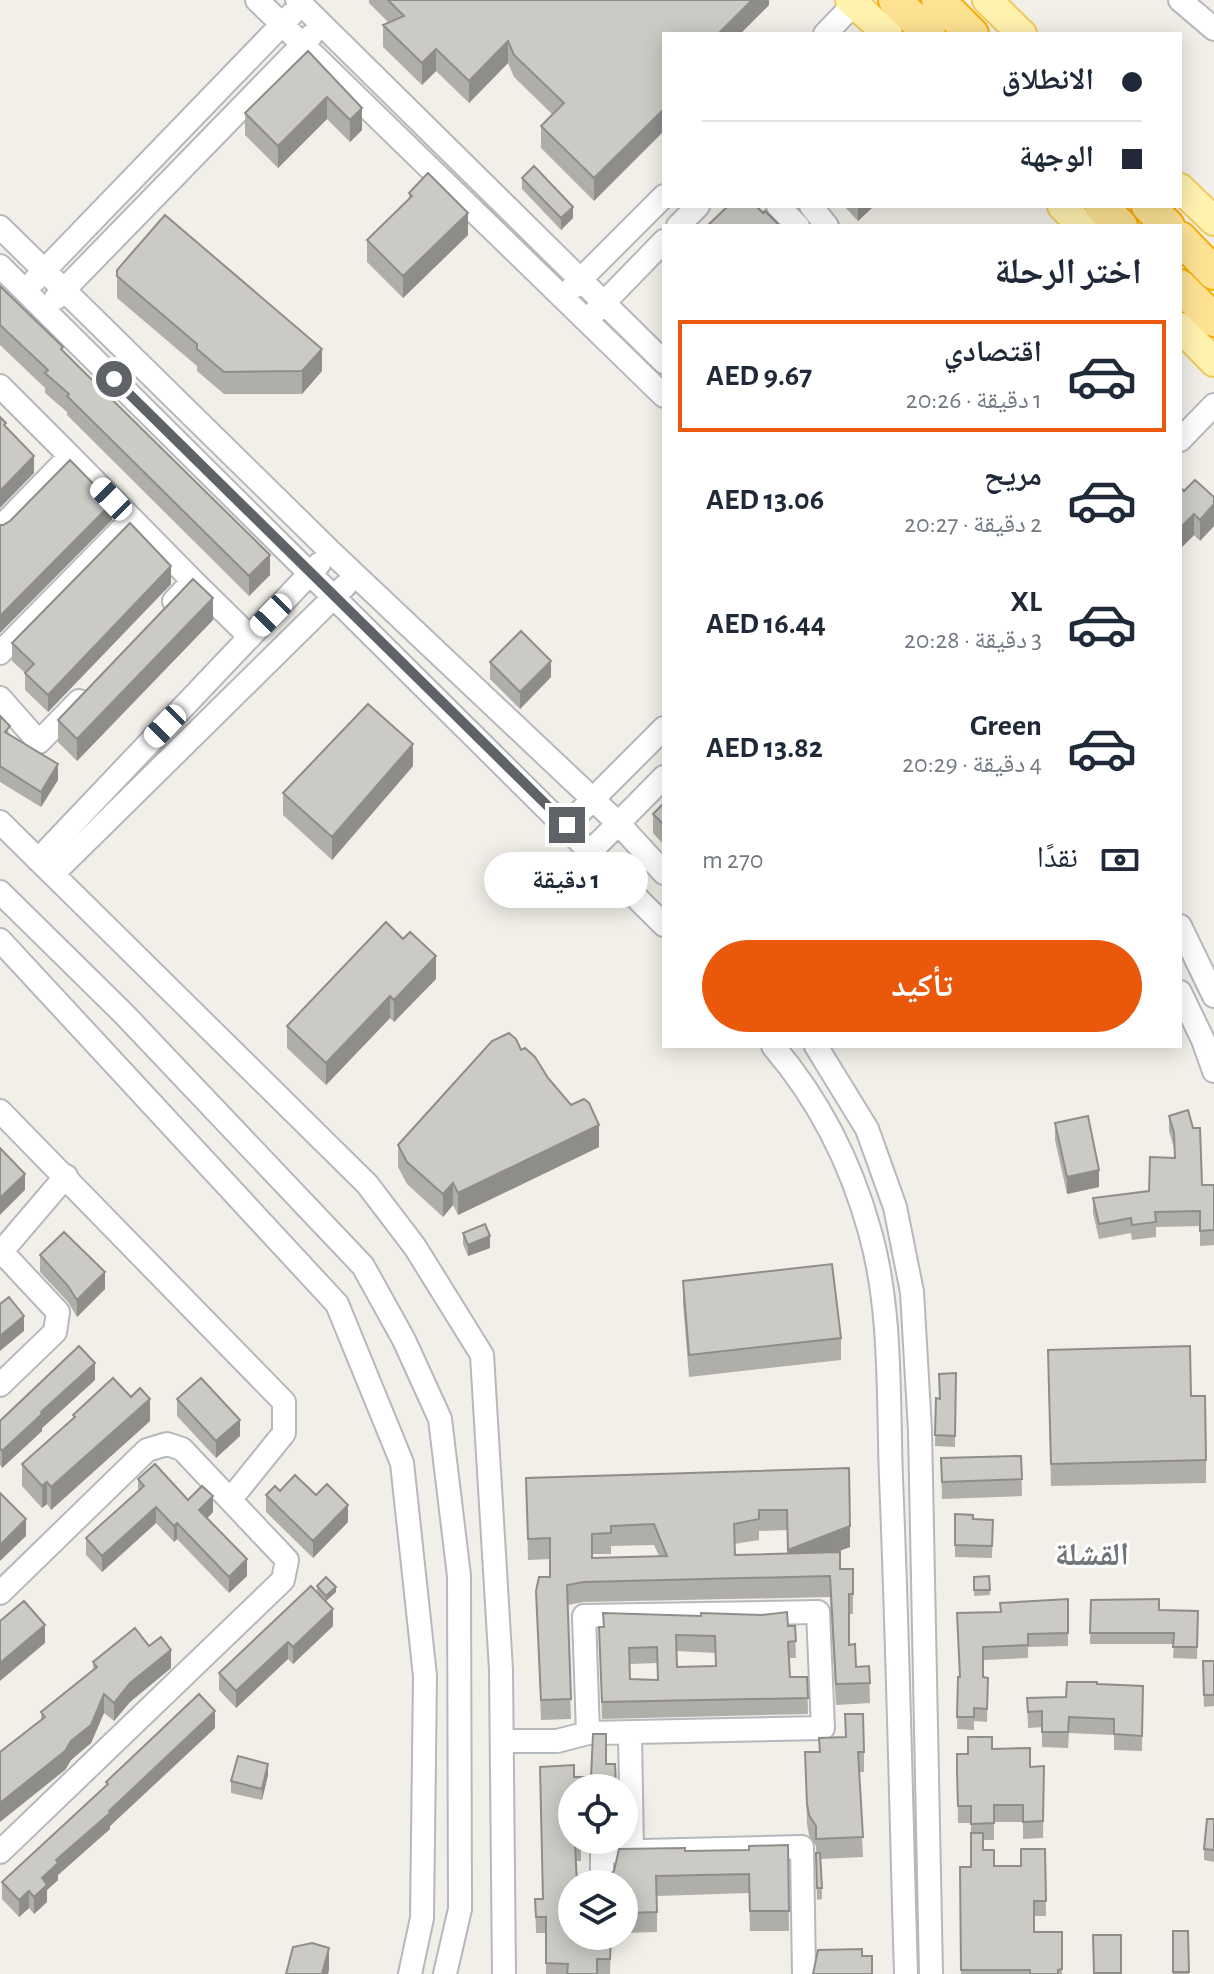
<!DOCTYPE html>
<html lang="ar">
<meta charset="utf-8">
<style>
:root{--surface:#fff;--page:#f6f6f7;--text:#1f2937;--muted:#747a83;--line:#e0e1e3;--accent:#ea580c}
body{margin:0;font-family:"Alegreya Sans","Noto Naskh Arabic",sans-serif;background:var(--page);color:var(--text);direction:rtl;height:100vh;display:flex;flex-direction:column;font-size:30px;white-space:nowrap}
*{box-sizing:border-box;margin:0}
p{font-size:26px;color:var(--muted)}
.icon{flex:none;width:44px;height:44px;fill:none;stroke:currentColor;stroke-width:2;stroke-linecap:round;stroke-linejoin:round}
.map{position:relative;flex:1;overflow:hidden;direction:ltr}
.sheet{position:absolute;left:662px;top:224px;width:520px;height:824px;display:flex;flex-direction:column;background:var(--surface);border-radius:0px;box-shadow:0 4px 20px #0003;direction:rtl}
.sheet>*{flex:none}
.banner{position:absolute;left:662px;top:32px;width:520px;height:176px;border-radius:0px;box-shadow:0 4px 20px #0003;direction:rtl;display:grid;align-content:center;height:176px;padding:0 40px;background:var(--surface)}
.fabs{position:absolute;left:558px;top:1774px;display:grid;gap:16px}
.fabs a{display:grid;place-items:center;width:80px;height:80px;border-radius:50%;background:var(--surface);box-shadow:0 4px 20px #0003;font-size:40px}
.end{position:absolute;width:36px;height:36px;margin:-18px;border:10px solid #5f6368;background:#fff;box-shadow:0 0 0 4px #fff}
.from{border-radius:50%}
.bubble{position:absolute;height:56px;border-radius:28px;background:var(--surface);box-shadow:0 4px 20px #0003;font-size:26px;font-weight:700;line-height:56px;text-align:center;direction:rtl}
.car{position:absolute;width:24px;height:48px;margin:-24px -12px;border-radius:10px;box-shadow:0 0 6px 2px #0007;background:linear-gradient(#fff 24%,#345 0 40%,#fff 0 76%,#345 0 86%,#fff 0)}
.banner b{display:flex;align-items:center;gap:28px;height:76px;font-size:30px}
.banner b+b{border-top:2px solid var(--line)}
.banner i{width:20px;height:20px;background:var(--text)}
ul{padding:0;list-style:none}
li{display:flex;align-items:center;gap:24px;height:112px;margin:0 16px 12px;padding:0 24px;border:4px solid transparent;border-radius:0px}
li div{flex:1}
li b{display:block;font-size:30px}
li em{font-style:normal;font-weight:700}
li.active{border-color:var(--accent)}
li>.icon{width:72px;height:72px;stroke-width:1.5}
h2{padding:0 40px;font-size:36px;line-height:96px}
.pay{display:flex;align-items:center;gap:20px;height:88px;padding:0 40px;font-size:30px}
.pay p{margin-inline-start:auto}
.cta{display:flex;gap:16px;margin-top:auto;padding:16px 40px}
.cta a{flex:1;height:92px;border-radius:48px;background:var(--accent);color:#fff;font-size:32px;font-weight:700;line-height:92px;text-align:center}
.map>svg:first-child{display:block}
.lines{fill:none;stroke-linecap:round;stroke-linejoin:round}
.minor-casing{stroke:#b5b8bc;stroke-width:26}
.major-casing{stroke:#f2c960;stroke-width:32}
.highway-casing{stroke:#f9ab00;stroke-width:36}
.minor{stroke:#fff;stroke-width:22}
.major{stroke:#fff2af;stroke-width:28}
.highway{stroke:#fde293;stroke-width:32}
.wall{fill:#afaea9;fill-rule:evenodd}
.shaded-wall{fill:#8f8d8a}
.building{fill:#cccac5;stroke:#8f8d8a;stroke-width:2;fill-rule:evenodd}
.route{stroke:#5f6368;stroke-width:10}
.labels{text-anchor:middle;stroke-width:6;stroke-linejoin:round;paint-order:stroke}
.neighbourhood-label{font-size:32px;font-weight:bold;fill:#70757a;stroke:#fff}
</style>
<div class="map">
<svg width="1214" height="1974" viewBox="0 0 1214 1974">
<rect width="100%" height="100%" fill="#f1efe8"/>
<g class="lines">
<g class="minor-casing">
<path id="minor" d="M257,0L664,396
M297,0L664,362
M1180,0L1214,29
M825,34L854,4
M778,206L798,226
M811,206L827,226
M678,226L698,206
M0,227L331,552L618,823L664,873
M0,266L664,925
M35,280L292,14
M569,291L664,196
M56,298L311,36
M594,313L664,241
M0,386L70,456L0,528
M1180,440L1214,405
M70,456L193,581L174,601
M193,581L250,637
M0,653L131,520
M0,698L39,742L79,701
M0,822L367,1184L415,1247L482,1355L501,1670L504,1974
M567,825L664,728
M591,851L664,777
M38,860L319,564
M53,874L345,586
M0,892L123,1013L363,1266L404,1340L440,1419L459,1576L460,1909L445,1974
M1180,926L1214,996
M0,940L337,1304L402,1463L425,1676L422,1918L410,1974
M1180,992L1203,1040L1214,1071
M773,1046C820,1101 851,1163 870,1232C892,1310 888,1398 891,1478C898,1644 901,1809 906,1974
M816,1046L867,1129L895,1207L912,1292L920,1431L931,1974
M0,1111L284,1402V1433L230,1500
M0,1250L58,1312L55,1332L0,1385
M2,1251L66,1176
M0,1593L147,1450L167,1444L182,1449L287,1560L283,1580L0,1852
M818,1612L823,1728L588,1733L584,1616Z
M630,1733L632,1850
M502,1741H557L588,1733
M602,1884V1852L802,1847L804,1974"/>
</g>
<g class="major-casing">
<path id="major" d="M850,0L888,34
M987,0L1022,34
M1180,188L1214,221
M1062,206L1082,226
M1180,327L1214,362"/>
</g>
<g class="highway-casing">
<path id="highway" d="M895,0L929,34
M938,0L972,34
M1101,206L1121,226
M1148,206L1168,226
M1180,238L1214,273
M1180,286L1214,320"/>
</g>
<use href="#minor" class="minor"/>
<use href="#major" class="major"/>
<use href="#highway" class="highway"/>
</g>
<path class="wall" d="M369,0H769V5L740,34H664L594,201L541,148V126L552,114L514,77L508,63L469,103L436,71L422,85L383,47V25L389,23L369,3Z
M308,51L362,130L350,142L327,119L278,168L245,135V113Z
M522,178L573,218L561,230L522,189Z
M409,193L468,235L403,298L367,262V240L409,199Z
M844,206H874L858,221Z
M117,270L322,371L302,394H224L197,371V366L117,298Z
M0,286L63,351L270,575L249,596L67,415V412L45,393V388L0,345Z
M1180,487L1184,491L1214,497V526L1200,541L1194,535L1180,549Z
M171,584L48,712L25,690V673L12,661V643Z
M213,620L77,761L58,742V720Z
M490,662L551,677L520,709L490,679Z
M0,716L10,735L58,780L41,807L0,782Z
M413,766L332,860L283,815V793Z
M664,803V845L653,833V814Z
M436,979L394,1022L390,1018L326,1085L287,1048V1026Z
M521,1050L548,1078L599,1147L458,1215L453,1205L443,1217L407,1184L398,1167V1145Z
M1169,1116L1202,1185H1214V1245L1200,1246V1226L1156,1227V1237L1132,1240L1131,1233L1099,1239L1093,1213V1198L1149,1191L1174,1158V1148L1169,1131Z
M1055,1123L1099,1187L1067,1194L1055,1140Z
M463,1233L490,1248L468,1256L463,1244Z
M40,1255L105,1289L77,1317L68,1302L40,1272Z
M683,1281L841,1338V1360L689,1377L683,1303Z
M1048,1372L1191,1396L1206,1460V1483L1051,1486Z
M956,1373L955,1447L935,1446L936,1398L939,1399Z
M95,1380L42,1428V1431L2,1468L0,1465V1421Z
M177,1399L240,1436L216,1458L177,1416Z
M73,1415L150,1421L51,1510L47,1504L42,1508L22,1486V1464L73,1418Z
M1021,1456L1022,1496L942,1499L941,1458Z
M849,1468L850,1547L836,1552L840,1569H853V1614H849V1645L856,1667L869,1666L870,1703L836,1705L830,1597L584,1602L567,1605L571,1719L541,1720L536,1591L550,1577V1559L528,1560L526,1478ZM787,1530V1554L735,1555L734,1544L759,1540V1531ZM654,1545L659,1556L592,1558V1554H611V1546Z
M138,1479L188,1500L213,1512L207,1518L247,1576L229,1593L177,1539L174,1542L156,1523L102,1572L86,1555V1538L138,1492Z
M280,1491L316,1495L348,1522L313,1558L266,1512V1495Z
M955,1514L973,1519L993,1520L992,1558L955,1557Z
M989,1576L990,1595L974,1596V1577Z
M317,1586L336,1592L326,1601L317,1592Z
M1068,1599V1646L1028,1647V1658L983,1660V1677L988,1678L987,1722L974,1721V1730L957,1729L958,1677H959L1000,1612Z
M1091,1600L1159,1610L1198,1611L1197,1659L1173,1658L1174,1644H1090Z
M333,1609V1626L293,1664L288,1659L236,1708L219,1690V1673Z
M795,1626L796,1658H789L790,1677H807L808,1714L602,1719L599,1627ZM677,1651L715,1653V1666L677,1667ZM657,1663L658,1680L630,1679V1664Z
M149,1646L171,1668L130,1702L114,1721L104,1713L91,1743L71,1760L65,1770L41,1720V1712L93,1671V1662Z
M1214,1661V1706L1204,1707L1203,1673Z
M1097,1684L1143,1686L1142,1751L1114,1750V1735L1069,1733L1068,1748L1042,1747V1727L1028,1728L1027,1698L1066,1697Z
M215,1728L110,1826V1829L58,1875V1880L47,1890V1902L34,1914L29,1908L19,1917L2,1899V1882L106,1786V1782Z
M992,1749L1030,1767L1044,1766L1043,1838L1023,1839V1822H994V1840H983V1850L994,1866H1021L1045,1849L1046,1916H1034V1932H1062V1974H961L960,1867H971V1823H958L957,1754H968Z
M805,1752H864V1772H859L863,1857L821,1859L822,1899L817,1900L816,1846L809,1835L807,1824Z
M606,1764H615L572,1788L581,1840V1861H576L572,1884L591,1938L603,1942L611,1940L610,1974H546V1933H536L535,1899H543L574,1777H591Z
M268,1775L262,1800L231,1793V1781Z
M1214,1819V1862L1204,1860V1849Z
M788,1845L789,1931H750L749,1893L657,1896V1932L624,1933V1884L685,1851L749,1850Z
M1173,1931H1188L1189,1974H1173Z"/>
<path class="shaded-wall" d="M752,0H769V5L740,34H718Z
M508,41V63L469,103V81Z
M436,49V71L422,85V63Z
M664,89V131L594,201V178Z
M327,97V119L278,168V146Z
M362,108V130L350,142V120Z
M858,206H874L858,221Z
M573,207V218L561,230V218Z
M468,213V235L403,298V276Z
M322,349V371L302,394V371Z
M34,456V473L0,508V491Z
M112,503V520L0,633V616Z
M1214,504V526L1200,541V520Z
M1194,514V535L1180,549V528Z
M270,555V575L249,596V576Z
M171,566V584L48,712V695Z
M213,598V620L77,761V739Z
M551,661V677L520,709V692Z
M413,744V766L332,860V837Z
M58,764V780L41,807V792Z
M436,956V979L394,1022V1000Z
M390,996V1018L326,1085V1063Z
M599,1125V1147L458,1215V1193Z
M1099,1170V1187L1067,1194V1177Z
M25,1174V1190L0,1215V1198Z
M453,1183V1205L443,1217V1194Z
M490,1236V1248L468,1256V1245Z
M105,1272V1289L77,1317V1300Z
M24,1316V1331L0,1351V1336Z
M95,1363V1380L42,1428V1431L2,1468V1451L41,1412Z
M150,1399V1421L51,1510V1487Z
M240,1420V1436L216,1458V1441Z
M47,1482V1504L42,1508V1486Z
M213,1496V1512L199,1527V1510Z
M348,1505V1522L313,1558V1541Z
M156,1507V1523L102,1572V1556Z
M26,1519V1536L0,1561V1545Z
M177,1523V1539L174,1542V1526Z
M850,1526V1547L788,1571V1550Z
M247,1559V1576L229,1593V1577Z
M336,1587V1592L326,1601V1596Z
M333,1609V1626L293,1664V1647Z
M45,1625V1643L0,1681V1663Z
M288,1642V1659L236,1708V1691Z
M171,1650V1668L130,1702L114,1721V1703L130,1683Z
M104,1694V1713L91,1743L71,1760L65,1770L0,1822V1803L71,1741Z
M215,1711V1728L110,1826V1829L58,1875V1880L47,1890V1902L34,1914V1897L42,1878L56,1860Z
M268,1764V1775L262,1800V1789Z
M29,1891V1908L19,1917V1900Z
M329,1948V1970L328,1974H322Z"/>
<path class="building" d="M388,0H752L718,34H664V89L663,90L664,92V109L594,178L541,126L564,103L514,55L508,41L469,81L436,49L422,63L383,25L404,16Z
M308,51L362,108L350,120L327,97L278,146L245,113Z
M534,166L573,207L561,218L522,178Z
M428,173L468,213L403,276L367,240L412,196L409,193Z
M728,206H756L763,213L765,211L780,226H707Z
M165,215L322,349L302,371L224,372L197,349V344L117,276V270Z
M0,286L63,347L61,349L80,368L270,555L249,576L67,396L69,394L45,373L48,370L0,325Z
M0,417L6,423L4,425L34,456L0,491Z
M70,460L112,503L0,616V525H3L10,521Z
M1195,480L1214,497V504L1200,520L1194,514L1180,528V487L1184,491Z
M130,523L171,566L48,695L25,673L34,664L12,643Z
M193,579L213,598L77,739L58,720Z
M521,631L551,661L520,692L490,662Z
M368,704L413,744L332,837L283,793Z
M0,716L10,726L5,732L58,764L41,792L0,766Z
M664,803V825L653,814Z
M386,922L403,939L410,932L436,956L394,1000L390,996L326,1063L287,1026Z
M509,1033L516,1039L521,1050L525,1048L535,1057L548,1078L571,1105L584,1099L589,1103L599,1125L458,1193L453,1183L443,1194L407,1162L398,1145L492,1041Z
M1188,1110L1193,1128H1200L1202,1185H1214V1230L1200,1231V1211L1155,1212L1156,1222L1132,1225L1131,1218L1099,1224L1093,1198L1149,1191L1150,1157L1175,1158L1174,1133L1169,1116Z
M1088,1116L1099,1170L1067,1177L1055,1123Z
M0,1148L25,1174L0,1198Z
M485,1224L490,1236L468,1245L463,1233Z
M64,1232L105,1272L77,1300L68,1286L40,1255Z
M832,1264L841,1338L689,1355L683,1281Z
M9,1297L24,1316L0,1336V1304Z
M79,1346L95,1363L41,1412L42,1414L2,1451L0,1448V1421Z
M1190,1346L1191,1396H1205L1206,1460L1051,1464L1048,1350Z
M956,1373L955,1436L935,1435L936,1398L940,1399L939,1374Z
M113,1378L131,1397L140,1388L150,1399L51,1487L47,1482L42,1486L22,1464L75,1417L73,1415Z
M201,1378L240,1420L216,1441L177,1399Z
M1021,1456L1022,1479L942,1482L941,1458Z
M155,1464L188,1500L202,1486L213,1496L199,1510L247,1559L229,1577L177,1523L174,1526L156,1507L102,1556L86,1538L144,1486L138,1479Z
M849,1468L850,1526L788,1550L787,1510H759V1519L734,1524L735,1555L840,1552V1569H853V1594H849V1645L855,1644L856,1667L869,1666L870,1683L836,1684L830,1576L584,1582L567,1585L571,1699L541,1700L536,1591L539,1577H550V1538L528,1539L526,1478ZM654,1524L667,1556L592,1558V1534L611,1533V1526Z
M295,1475L316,1495L327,1484L348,1505L313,1541L266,1495L275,1486L280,1491Z
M0,1493L26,1519L0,1545Z
M955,1514L973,1515V1519L993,1520L992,1546L955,1545Z
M989,1576L990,1590H974V1577Z
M326,1577L336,1587L326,1596L317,1586Z
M311,1586L333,1609L293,1647L288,1642L236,1691L219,1673Z
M1068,1599V1633L1028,1634V1645L983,1647V1677L988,1678L987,1709L974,1708V1717H957L958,1677H960L957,1613L1001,1612L1000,1603Z
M1159,1599V1610L1198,1611L1197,1647H1173L1174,1633H1090L1091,1600Z
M24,1601L45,1625L0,1663V1621Z
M787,1612L788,1626H795L796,1641L788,1642L790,1677H807L808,1698L602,1702L599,1627H604L603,1613L701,1616V1613L762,1615ZM676,1635L715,1636L716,1666L677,1667ZM657,1647L658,1680L630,1679L629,1648Z
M135,1628L149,1646L161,1637L171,1650L130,1683L114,1703L104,1694L91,1725L71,1741L65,1751L0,1803V1752L45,1717L41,1712L97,1667L93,1662Z
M1203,1661H1214V1695H1204Z
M1067,1682H1097V1684L1143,1686L1142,1736L1114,1734V1719L1069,1717L1068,1732H1042V1711L1028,1712L1027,1698L1066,1697Z
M199,1694L215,1711L109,1811L110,1813L56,1860L58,1863L42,1878L47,1885L34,1897L29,1891L19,1900L2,1882L108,1784L106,1782Z
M845,1714H863L864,1752H858L863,1837L816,1839V1826L809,1815L807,1804L805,1752H820L819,1738L846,1737Z
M593,1734H606V1764H615L616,1788H572V1840H581V1845H575L577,1884H572V1936H590V1938L603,1942L611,1940L610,1959H597V1974H567L568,1964L546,1963V1917H536L535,1899H543L540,1767L574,1765V1777H591Z
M968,1737H992V1749L1030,1748V1767L1044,1766L1043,1821L1023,1822V1805H994V1823L971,1824V1806H958L957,1772V1754H968Z
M238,1756L268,1764L262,1789L231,1781Z
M1207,1819H1214V1850L1204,1849Z
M971,1833H983V1850H994V1866H1021V1849H1045L1046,1901H1034V1932H1062V1969L1058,1970V1974H1030V1970H961L960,1867H971Z
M788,1845L789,1911H750L749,1874L656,1876L657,1912L624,1913V1884H606L607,1877L614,1871L619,1849L685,1848V1851L749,1850V1846Z
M816,1853H820L822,1888H817Z
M1173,1931H1188L1189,1972H1173Z
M1093,1935H1121V1973H1094Z
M312,1943L329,1948L322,1974H286L293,1947Z
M862,1949V1956H872V1974H813L818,1950Z"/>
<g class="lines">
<path class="route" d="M114,379L567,825"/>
</g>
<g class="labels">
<g class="neighbourhood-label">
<text x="1092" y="1565">القشلة</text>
</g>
</g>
</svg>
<div class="fabs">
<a><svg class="icon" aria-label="locate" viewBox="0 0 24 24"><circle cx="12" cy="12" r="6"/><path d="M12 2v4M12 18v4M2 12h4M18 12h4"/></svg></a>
<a><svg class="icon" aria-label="layers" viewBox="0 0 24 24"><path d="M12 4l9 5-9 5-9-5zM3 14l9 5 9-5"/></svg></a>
</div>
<i class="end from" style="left:114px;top:379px"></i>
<i class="end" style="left:567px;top:825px"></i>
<div class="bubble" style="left:484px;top:852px;width:164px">1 دقيقة</div>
<i class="car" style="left:111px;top:499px;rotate:316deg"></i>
<i class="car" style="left:271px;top:615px;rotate:224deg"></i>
<i class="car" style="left:165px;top:726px;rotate:224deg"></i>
<div class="banner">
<b><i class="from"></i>الانطلاق</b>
<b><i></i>الوجهة</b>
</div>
<section class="sheet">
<h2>اختر الرحلة</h2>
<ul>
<li class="active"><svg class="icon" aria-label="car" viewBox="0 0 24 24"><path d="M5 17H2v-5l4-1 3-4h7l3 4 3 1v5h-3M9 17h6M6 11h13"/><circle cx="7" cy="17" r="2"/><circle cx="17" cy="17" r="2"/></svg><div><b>اقتصادي</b><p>1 دقيقة · 20:26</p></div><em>AED 9.67</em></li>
<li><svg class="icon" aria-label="car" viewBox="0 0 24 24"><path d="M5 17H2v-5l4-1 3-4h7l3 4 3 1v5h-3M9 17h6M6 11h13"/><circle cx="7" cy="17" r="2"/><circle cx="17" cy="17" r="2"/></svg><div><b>مريح</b><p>2 دقيقة · 20:27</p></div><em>AED 13.06</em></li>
<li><svg class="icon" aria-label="car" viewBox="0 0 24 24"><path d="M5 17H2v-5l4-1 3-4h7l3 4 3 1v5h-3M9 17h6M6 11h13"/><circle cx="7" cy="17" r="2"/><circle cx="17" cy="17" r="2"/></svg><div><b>XL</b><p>3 دقيقة · 20:28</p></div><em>AED 16.44</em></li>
<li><svg class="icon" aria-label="car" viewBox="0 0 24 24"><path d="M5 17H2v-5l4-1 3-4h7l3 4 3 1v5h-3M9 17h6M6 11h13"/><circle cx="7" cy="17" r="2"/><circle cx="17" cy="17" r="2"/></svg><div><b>Green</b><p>4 دقيقة · 20:29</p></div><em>AED 13.82</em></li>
</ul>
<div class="pay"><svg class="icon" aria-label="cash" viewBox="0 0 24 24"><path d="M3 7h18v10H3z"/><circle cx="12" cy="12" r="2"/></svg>نقدًا<p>270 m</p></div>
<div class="cta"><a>تأكيد</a></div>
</section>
</div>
